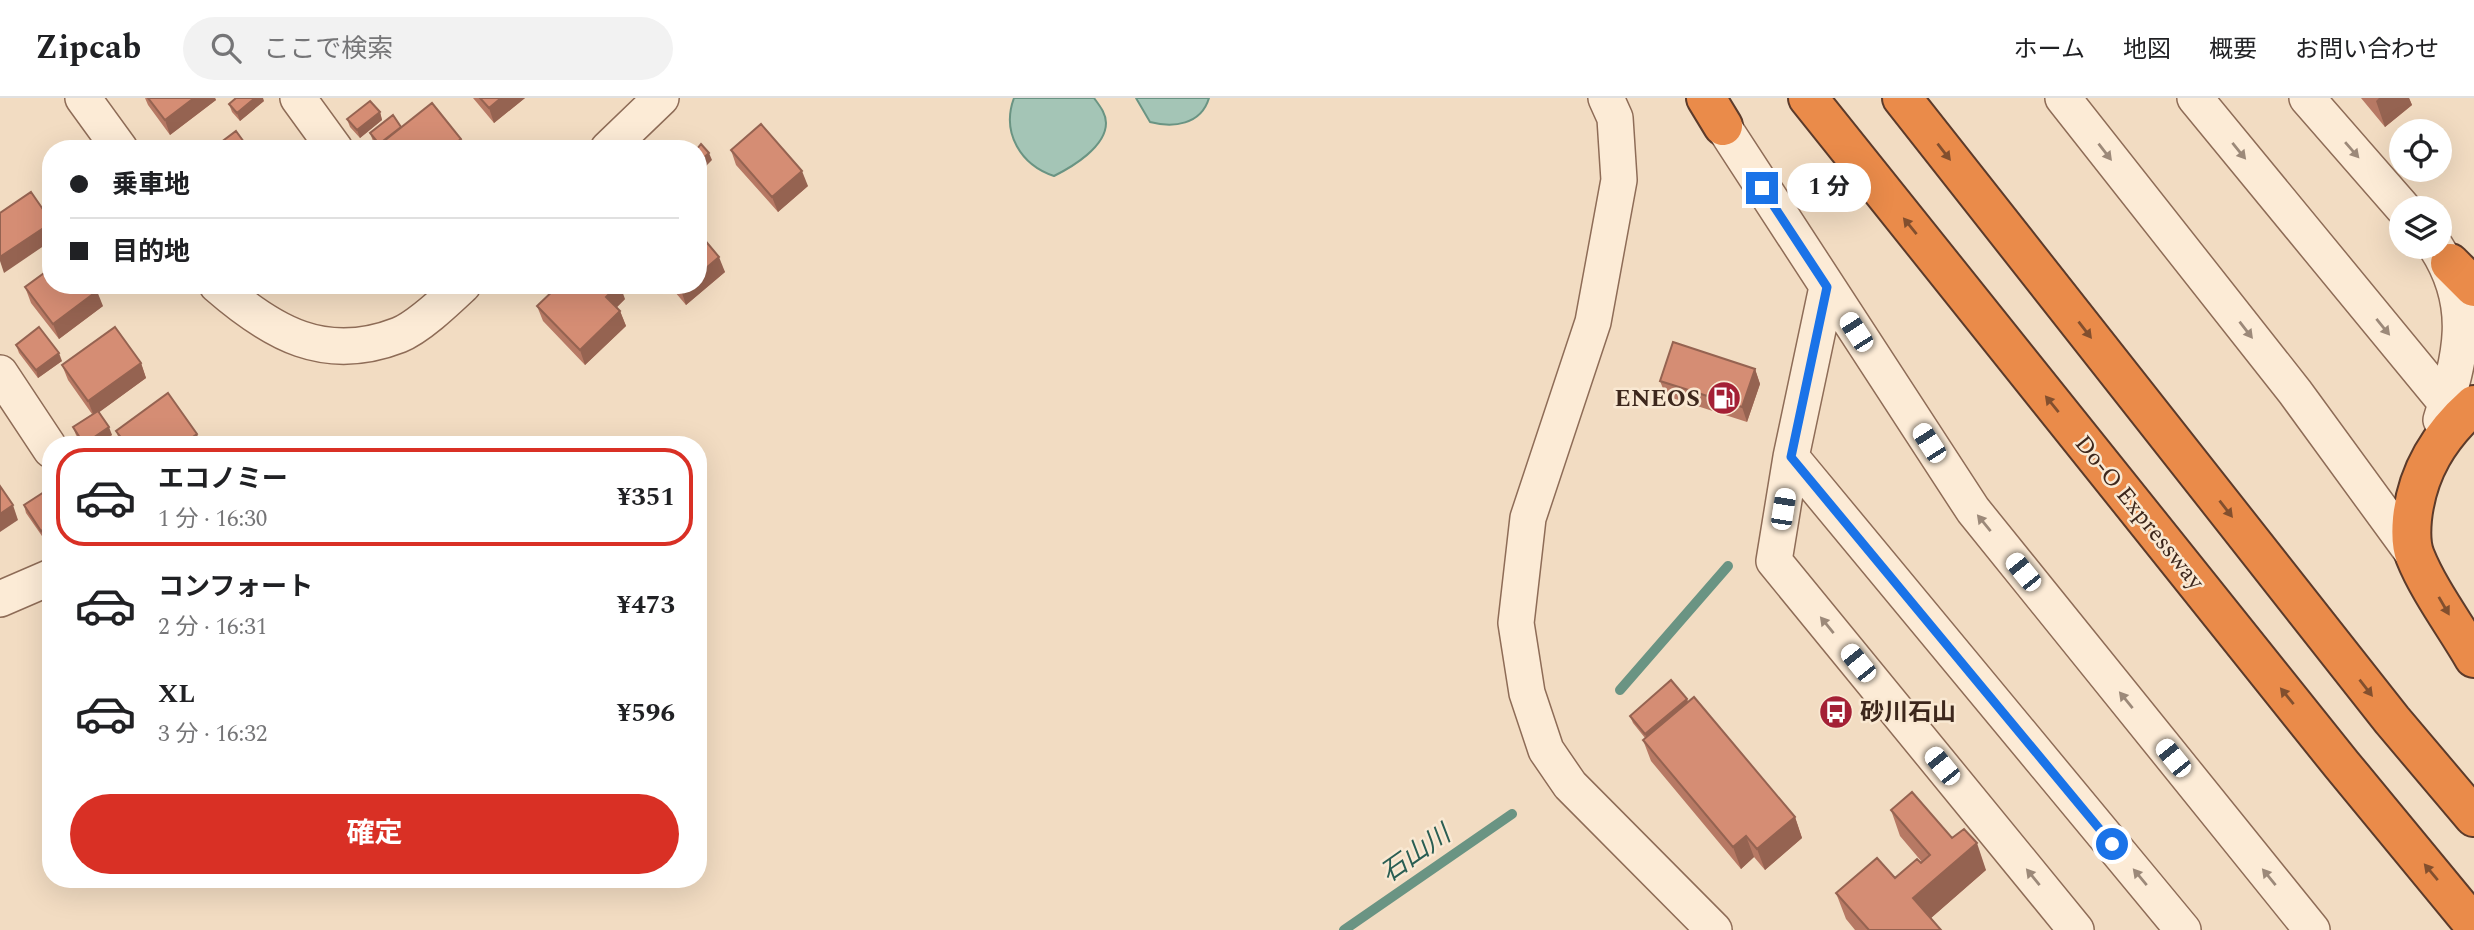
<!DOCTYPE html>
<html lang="ja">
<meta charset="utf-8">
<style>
:root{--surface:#fff;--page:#f2f2f2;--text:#202124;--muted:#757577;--line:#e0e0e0;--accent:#d93025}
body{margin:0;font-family:Spectral,"Noto Sans JP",serif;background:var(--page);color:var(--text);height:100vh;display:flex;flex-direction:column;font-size:26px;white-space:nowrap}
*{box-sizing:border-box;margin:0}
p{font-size:23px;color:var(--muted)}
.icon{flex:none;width:38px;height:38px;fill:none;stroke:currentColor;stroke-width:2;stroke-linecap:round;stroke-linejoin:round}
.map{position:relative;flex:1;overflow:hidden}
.panel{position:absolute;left:42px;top:338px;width:665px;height:452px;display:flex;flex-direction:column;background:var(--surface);border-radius:28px;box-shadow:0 7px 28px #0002}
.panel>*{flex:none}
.banner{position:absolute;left:42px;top:42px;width:665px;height:154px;border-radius:28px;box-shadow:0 7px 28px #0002;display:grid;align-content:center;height:154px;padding:0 28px;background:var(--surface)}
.controls{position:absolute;left:2389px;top:21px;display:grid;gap:14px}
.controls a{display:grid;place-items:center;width:63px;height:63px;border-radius:50%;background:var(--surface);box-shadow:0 7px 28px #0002;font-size:35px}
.end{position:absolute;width:32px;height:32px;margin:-16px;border:9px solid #1a73e8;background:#fff;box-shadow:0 0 0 4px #fff}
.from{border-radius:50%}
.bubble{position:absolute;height:49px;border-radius:24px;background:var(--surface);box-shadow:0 7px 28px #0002;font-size:23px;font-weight:700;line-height:49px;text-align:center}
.car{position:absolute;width:21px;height:42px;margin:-21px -10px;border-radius:9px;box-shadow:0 0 5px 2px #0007;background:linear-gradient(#fff 24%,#345 0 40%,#fff 0 76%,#345 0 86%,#fff 0)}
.banner b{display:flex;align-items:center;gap:24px;height:66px;font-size:26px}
.banner b+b{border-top:2px solid var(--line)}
.banner i{width:18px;height:18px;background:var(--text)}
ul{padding:12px 0 0;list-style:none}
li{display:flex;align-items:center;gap:21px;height:98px;margin:0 14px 10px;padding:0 14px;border:4px solid transparent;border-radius:28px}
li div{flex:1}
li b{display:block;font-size:26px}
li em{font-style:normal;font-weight:700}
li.active{border-color:var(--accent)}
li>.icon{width:63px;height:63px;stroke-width:1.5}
.cta{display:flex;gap:14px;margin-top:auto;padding:14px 28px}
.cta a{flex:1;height:80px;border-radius:42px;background:var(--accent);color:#fff;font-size:28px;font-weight:700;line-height:80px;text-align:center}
header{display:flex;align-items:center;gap:42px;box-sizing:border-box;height:98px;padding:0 35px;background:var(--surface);border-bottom:2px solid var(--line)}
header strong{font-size:33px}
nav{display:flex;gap:38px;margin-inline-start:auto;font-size:24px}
.search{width:490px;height:63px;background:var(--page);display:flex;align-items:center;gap:18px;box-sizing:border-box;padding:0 24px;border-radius:38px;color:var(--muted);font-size:26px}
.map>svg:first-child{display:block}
.water{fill:#a4c5b6;stroke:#6a9483;stroke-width:2}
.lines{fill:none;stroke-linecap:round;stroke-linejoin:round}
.stream{stroke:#6a9483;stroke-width:10}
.minor-casing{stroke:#8e6c57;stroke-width:38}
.highway-casing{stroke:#5c3b2b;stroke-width:42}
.minor{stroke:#fcebd6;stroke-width:35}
.highway{stroke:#ea8b4a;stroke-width:38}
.wall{fill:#b77964}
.shaded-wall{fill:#956351}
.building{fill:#d58d74;stroke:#956351;stroke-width:2}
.oneway{fill:#9c8979}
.oneway2{fill:#824f2e}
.route{stroke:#1a73e8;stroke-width:9}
.labels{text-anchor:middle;stroke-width:5;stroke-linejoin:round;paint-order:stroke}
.poi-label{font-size:24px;font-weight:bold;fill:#3d271c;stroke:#f9e8d2;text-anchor:end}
.street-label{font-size:24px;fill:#3d271c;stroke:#f9e8d2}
.water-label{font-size:26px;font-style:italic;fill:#2a5e53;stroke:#f9e8d2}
</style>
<header>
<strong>Zipcab</strong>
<div class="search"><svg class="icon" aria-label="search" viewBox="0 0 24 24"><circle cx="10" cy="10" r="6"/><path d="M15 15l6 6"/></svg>ここで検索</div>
<nav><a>ホーム</a><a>地図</a><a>概要</a><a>お問い合わせ</a></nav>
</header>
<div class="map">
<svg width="2474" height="832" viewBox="0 0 2474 832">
<rect width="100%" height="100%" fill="#f2dcc2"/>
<path class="water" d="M1014,0H1094C1099,7 1106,15 1106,25C1106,49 1072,69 1054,78C1021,67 1001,35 1014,0Z
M1136,0H1209C1201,27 1173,30 1150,24Z"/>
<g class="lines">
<path class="stream" d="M1620,592L1728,468
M1344,832L1512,716"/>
<g class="minor-casing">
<path id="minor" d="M83,0L120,51
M298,0L335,51
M1606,0L1615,20L1619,82L1593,224L1528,420L1516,525L1527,595L1546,652L1570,687L1714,832
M2063,0L2295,294L2414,457
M2195,0L2446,305
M2307,0L2403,110
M1723,28L1973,412L2312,832
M608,51L661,0
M2436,149C2474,208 2461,257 2441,322
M217,187C272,235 325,266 399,237C419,229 447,202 463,187
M1827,189L1791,359L1774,463L2076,832
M0,275L51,352
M1791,359L2183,832
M0,501L51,479"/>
</g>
<g class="highway-casing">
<path id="highway" d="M1706,0L1723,28
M1808,0L2342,667L2474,827
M1902,0L2392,622L2474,719
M2450,165L2474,189
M2474,307C2439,338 2417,374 2412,421C2411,432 2411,448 2415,458C2429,493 2455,527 2474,560"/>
</g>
<use href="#minor" class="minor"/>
<use href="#highway" class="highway"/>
</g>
<path class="wall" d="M145,0H215L216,2L170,37L148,7Z
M473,0H525L494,25Z
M2361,0H2409L2412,7L2385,29Z
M264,3L240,23L232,14L229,6Z
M380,14L382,22L360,40L350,29L347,21Z
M401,29L461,41L464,51H379L373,43L370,35Z
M731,52L808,88L778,114L736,67Z
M700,120L705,135L702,138L725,174L686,207L669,187H698Z
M25,189L103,208L59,241L31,205Z
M625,201L617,209L620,213L626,228L585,267L543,223L537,208Z
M16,247L62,263L38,280L19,255Z
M141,265L146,280L99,314L112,337L98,346H82L76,337L73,329L92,316L68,282L62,267Z
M1755,271L1760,286L1747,324L1666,298L1660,283Z
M116,333L201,346H121Z
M44,394V441L26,415L24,407Z
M1687,601L1688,604L1795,719L1802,740L1765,772L1754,759L1741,771L1651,663L1643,642L1645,640L1633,625L1630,618Z
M1891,712L1952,740L1986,772L1931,820L1941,832H1855L1846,821L1836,795L1895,780L1922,764L1900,738Z"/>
<path class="shaded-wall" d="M194,0H215L216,2L170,37L165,22Z
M255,0H263L264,3L240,23L237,15Z
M501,0H525L494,25L489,10Z
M2379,0H2409L2412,7L2385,29L2376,3Z
M380,14L382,22L360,40L357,32Z
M461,41L464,51H448Z
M709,55L712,62L698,76V65Z
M802,73L808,88L778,114L772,99Z
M700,120L705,135L698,141V121Z
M51,125V143L4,175L0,163V159Z
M719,159L725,174L686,207L681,192L686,187H698V177Z
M618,187H620L625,201L612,214L606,199Z
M97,193L103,208L59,241L53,226Z
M620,213L626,228L585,267L580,252Z
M59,255L62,263L38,280L36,272Z
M141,265L146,280L94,318L88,303Z
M1755,271L1760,286L1747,324L1742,309Z
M109,329L112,337L98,346H84Z
M197,336L201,346H183Z
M13,407L18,422L0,434V416Z
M51,426V436L44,441L41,433Z
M1687,601L1689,608L1648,644L1645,636Z
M1795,719L1802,740L1765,772L1757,751Z
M1746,738L1754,759L1741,771L1733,749Z
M1977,745L1986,772L1923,827L1913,800Z"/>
<path class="building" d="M148,0H194L165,22Z
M236,0H255L237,15L229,6Z
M480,0H501L489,10Z
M370,3L380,14L357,32L347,21Z
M432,5L461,41L448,51H382L379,47Z
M393,17L401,29L379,46L370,35Z
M761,26L802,73L772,99L731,52Z
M236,33L249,51H212Z
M701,46L709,55L698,65V51H697Z
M31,94L51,123V125L0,159V115Z
M698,134L719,159L698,177Z
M51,170V187H93L97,193L53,226L25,189Z
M559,187H618L606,199L620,213L580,252L537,208Z
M677,187H686L681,192Z
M39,229L59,255L36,272L16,247Z
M115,229L141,265L88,303L62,267Z
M1673,244L1755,271L1742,309L1660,283Z
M168,295L197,336L183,346H126L116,333Z
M98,313L109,329L84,346L73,329Z
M0,388L13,407L0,416Z
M44,394L51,403V426L41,433L24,407Z
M1671,582L1687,601L1645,636L1630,618Z
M1694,599L1795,719L1757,751L1746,738L1733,749L1643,642Z
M1912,694L1952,740L1964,731L1977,745L1913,800L1941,832H1869L1836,795L1877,760L1895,780L1917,761L1921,765L1930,757L1891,712Z"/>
<defs><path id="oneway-solid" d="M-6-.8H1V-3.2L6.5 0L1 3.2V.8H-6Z" transform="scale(1.75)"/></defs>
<g class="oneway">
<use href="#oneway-solid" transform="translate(2352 52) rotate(49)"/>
<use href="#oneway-solid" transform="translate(2239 53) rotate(51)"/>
<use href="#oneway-solid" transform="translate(2105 54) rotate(52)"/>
<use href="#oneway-solid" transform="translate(2383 229) rotate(51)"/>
<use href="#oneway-solid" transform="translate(2246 232) rotate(52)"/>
<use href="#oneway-solid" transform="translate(1984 425) rotate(-129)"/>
<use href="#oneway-solid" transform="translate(1827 527) rotate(-129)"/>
<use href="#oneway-solid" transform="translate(2126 602) rotate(-129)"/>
<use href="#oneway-solid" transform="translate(2033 779) rotate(-129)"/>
<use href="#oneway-solid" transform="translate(2140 779) rotate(-130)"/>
<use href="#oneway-solid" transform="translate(2269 779) rotate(-129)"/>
</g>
<g class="oneway2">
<use href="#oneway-solid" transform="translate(1944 54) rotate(52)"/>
<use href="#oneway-solid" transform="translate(1910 128) rotate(-129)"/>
<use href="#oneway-solid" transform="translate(2085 232) rotate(52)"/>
<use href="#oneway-solid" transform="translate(2052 306) rotate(-129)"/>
<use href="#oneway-solid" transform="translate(2226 411) rotate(52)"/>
<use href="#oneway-solid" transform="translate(2444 508) rotate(60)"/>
<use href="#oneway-solid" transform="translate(2366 590) rotate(52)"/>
<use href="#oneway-solid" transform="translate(2287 598) rotate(-129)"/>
<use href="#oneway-solid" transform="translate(2431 774) rotate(-130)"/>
</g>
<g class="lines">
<path class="route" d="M1762,90L1827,189L1791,359L2112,746"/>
</g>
<defs>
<g id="fuel-disc" transform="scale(1.75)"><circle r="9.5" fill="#a42035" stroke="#f9e8d2"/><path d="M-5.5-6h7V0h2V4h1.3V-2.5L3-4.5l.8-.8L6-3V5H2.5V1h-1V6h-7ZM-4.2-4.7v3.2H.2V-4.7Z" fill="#fff"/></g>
<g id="bus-disc" transform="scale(1.75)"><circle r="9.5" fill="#a42035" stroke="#f9e8d2"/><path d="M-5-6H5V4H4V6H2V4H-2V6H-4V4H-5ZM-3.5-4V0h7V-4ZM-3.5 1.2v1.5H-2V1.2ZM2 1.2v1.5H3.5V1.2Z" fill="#fff"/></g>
</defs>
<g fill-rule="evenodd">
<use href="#fuel-disc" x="1724" y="300"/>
<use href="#bus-disc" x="1836" y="614"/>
</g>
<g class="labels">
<g class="poi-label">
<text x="1700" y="308">ENEOS</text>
<text x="1860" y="622" text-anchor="start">砂川石山</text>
</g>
<g class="street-label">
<text transform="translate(2140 414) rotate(51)" y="8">Do-O Expressway</text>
</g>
<g class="water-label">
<text transform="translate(1415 755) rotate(-35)" y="9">石山川</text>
</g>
</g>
</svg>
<div class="controls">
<a><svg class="icon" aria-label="locate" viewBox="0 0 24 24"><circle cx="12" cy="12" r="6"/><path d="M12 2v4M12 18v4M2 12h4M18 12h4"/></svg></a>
<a><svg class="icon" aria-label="layers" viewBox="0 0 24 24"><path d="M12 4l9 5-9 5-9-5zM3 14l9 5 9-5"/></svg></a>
</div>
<i class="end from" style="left:2112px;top:746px"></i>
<i class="end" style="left:1762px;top:90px"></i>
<div class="bubble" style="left:1787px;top:65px;width:84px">1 分</div>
<i class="car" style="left:1856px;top:234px;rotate:327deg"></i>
<i class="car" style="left:1929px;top:345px;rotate:327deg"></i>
<i class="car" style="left:1783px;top:411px;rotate:9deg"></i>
<i class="car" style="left:2023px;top:474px;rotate:321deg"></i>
<i class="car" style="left:1858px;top:565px;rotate:321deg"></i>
<i class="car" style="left:2173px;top:660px;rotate:321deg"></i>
<i class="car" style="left:1942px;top:668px;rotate:321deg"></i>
<div class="banner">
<b><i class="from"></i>乗車地</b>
<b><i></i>目的地</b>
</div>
<section class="panel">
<ul>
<li class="active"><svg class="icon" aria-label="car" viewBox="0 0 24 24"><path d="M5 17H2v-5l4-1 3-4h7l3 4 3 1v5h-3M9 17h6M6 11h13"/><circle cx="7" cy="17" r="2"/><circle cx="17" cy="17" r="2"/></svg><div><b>エコノミー</b><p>1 分 · 16:30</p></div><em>¥351</em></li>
<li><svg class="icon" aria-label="car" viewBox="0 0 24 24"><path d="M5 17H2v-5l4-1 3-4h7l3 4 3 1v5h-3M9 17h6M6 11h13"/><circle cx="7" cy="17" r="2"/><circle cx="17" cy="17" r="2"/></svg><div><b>コンフォート</b><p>2 分 · 16:31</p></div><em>¥473</em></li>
<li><svg class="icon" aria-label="car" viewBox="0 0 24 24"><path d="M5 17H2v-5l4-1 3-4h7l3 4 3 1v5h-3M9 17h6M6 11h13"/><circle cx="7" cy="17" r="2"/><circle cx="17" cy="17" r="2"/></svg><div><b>XL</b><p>3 分 · 16:32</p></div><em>¥596</em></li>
</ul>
<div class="cta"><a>確定</a></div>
</section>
</div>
